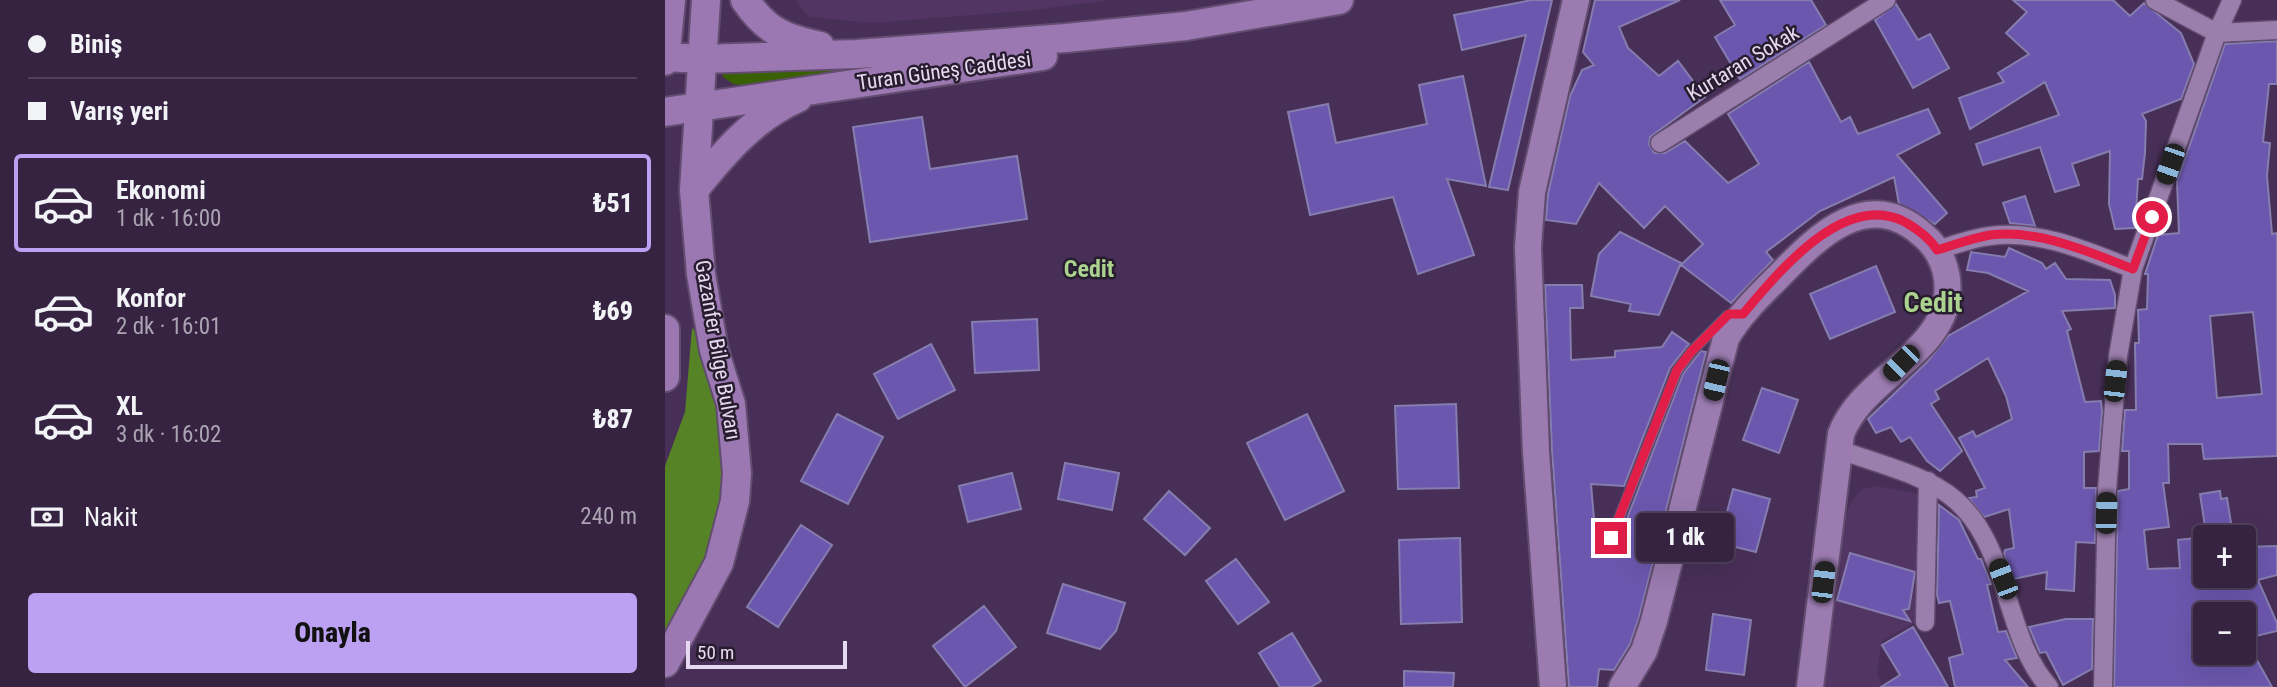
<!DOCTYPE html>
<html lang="tr">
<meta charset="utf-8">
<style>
:root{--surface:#362342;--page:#412f4d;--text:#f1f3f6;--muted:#aaa4b2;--line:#50405b;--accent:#bca0f2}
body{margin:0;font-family:"Roboto Condensed",sans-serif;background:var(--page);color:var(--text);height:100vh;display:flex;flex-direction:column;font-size:26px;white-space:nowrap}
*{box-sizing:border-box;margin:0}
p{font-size:23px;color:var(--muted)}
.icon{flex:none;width:38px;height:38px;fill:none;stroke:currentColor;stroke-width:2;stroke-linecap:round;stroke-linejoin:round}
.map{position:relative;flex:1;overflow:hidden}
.side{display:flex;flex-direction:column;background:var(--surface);width:665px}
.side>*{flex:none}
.top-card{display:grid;align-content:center;height:154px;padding:0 28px;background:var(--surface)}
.controls{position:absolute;left:1528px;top:525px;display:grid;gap:14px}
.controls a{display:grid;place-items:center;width:63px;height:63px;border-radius:7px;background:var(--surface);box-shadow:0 7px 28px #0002,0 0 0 2px var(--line);font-size:35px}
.scale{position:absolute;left:21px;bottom:18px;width:161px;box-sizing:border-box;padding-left:7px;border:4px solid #e7d8f1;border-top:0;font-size:19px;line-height:24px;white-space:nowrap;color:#e7d8f1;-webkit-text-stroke:5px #281d2f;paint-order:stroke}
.end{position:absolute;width:32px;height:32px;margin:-16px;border:9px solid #e11d48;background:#fff;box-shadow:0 0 0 4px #fff}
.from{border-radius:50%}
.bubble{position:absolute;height:49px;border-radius:7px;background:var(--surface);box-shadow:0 7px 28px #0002,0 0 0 2px var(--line);font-size:23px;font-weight:800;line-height:49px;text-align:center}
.car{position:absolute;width:21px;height:42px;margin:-21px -10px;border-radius:9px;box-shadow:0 0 5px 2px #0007;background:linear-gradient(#222 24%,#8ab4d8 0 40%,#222 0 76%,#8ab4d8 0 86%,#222 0)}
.top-card b{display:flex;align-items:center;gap:24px;height:66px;font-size:26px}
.top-card b+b{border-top:2px solid var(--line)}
.top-card i{width:18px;height:18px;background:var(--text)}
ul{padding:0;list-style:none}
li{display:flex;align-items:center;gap:21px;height:98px;margin:0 14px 10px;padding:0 14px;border:4px solid transparent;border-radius:7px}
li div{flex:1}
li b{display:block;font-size:26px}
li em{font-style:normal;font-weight:800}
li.selected{border-color:var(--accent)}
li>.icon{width:63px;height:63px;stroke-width:1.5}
.pay{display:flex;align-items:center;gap:18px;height:77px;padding:0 28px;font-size:26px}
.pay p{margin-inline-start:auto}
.cta{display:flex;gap:14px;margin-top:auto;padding:14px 28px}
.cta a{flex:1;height:80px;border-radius:7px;background:var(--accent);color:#111;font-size:28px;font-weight:800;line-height:80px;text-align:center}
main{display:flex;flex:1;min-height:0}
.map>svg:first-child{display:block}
.built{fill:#533564}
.green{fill:#396104}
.forest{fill:#558325}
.building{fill:#6c57ae;stroke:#867daf;stroke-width:2;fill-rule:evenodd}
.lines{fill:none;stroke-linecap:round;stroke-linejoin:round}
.service-casing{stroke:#624c6f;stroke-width:12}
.minor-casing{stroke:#624c6f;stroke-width:21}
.secondary-casing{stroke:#624c6f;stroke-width:30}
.primary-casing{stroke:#624c6f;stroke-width:32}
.service{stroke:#9a7eac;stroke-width:9}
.minor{stroke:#9a7eac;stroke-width:18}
.secondary{stroke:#9b7bb0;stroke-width:26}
.primary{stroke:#9c78b3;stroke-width:28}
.route{stroke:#e11d48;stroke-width:9}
.labels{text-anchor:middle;stroke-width:5;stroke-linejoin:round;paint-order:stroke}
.street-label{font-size:21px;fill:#e7d8f1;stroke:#281d2f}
.quarter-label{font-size:24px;font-weight:bold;fill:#abd28e;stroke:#281d2f}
.district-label{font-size:28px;font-weight:bold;fill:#abd28e;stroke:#281d2f}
</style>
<main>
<section class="side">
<div class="top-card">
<b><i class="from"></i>Biniş</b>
<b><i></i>Varış yeri</b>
</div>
<ul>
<li class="selected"><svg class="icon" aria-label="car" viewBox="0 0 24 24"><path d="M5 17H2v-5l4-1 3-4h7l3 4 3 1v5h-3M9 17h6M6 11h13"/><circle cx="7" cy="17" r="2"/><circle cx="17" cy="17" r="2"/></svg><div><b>Ekonomi</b><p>1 dk · 16:00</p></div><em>₺51</em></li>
<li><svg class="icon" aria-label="car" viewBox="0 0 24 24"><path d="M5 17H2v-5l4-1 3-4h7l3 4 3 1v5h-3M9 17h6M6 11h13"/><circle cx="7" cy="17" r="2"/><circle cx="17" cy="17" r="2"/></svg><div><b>Konfor</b><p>2 dk · 16:01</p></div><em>₺69</em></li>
<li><svg class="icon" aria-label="car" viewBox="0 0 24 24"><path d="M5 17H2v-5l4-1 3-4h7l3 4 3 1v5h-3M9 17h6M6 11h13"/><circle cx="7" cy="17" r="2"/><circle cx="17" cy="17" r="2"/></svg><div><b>XL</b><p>3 dk · 16:02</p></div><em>₺87</em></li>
</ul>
<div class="pay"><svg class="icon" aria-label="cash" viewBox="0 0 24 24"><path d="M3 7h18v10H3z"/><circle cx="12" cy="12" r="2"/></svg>Nakit<p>240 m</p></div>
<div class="cta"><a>Onayla</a></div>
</section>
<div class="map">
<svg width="1612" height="687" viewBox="0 0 1612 687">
<rect width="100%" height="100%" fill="#482f58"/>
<path class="built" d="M130,0H446L368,10L207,23L144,17Z
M1210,486L1251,493L1256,497L1255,620L1217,640L1212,672L1217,687H1153L1173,543L1184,507L1191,495L1198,489Z"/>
<path class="green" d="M179,69L181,72L83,86L68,84L58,77L57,72Z"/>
<path class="forest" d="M27,328L36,336C52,407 69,477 48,548C38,583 16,618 0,651V466L20,412Z"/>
<path class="building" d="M867,0H887L843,190L824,187L861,35L797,50L789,15Z
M930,0H1015L954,27L963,48L994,76L1013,61L1040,97L985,137L984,144L989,153H1000L1020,141L1063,183L1094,164L1063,114L1144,62L1176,122L1185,117L1193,134L1263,109L1275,133L1232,155L1282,213L1270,224L1234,204L1229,177L1155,211L1101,252L1108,260L1066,303L1016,265L1038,244L1000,206L979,228L934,183L911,224L881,220L883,194L905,96L917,70L929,65L918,52Z
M1055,0H1146L1161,25L1075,79L1050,37L1070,25Z
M1348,0H1448L1465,16L1479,3L1516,33L1529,64L1516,99L1477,114L1481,121L1480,153L1477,179H1473L1470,228L1450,229L1444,204L1445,151L1407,164L1414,185L1390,192L1375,147L1318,165L1311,144L1394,115L1380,82L1305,129L1294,98L1339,82L1333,73L1364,54L1341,33L1362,12Z
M1231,4L1253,40L1265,34L1284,68L1248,88L1210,20Z
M1612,41V84H1604L1598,142L1605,143L1602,176L1607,234L1612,233V456L1539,459L1537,444H1503L1504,483H1498L1504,527L1479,530L1483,569L1515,568L1513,540L1540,537V576H1578V547L1612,546V575L1593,580L1612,623V631L1578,639V614H1540V653H1588L1607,687H1449L1453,491L1464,489V451H1457L1460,410H1471L1470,343H1474L1473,310L1482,309L1483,274H1480L1493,235L1514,233L1512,182L1560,44ZM1588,312L1597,394L1552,398L1545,316Z
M798,76L821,186L782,179L809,255L753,274L728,197L645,215L623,112L663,104L671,143L762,124L754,85Z
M257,117L265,169L352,156L362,219L205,242L188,127Z
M1360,196L1370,226L1345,223L1338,203Z
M955,232L1016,263L994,315L964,311L966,304L926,296L934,254Z
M1344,248L1377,263L1381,269L1390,263L1401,279L1445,280L1450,295V308L1397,311L1406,329L1402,331L1420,402L1436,401L1437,412L1434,451L1419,452V488H1431L1430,543L1411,542L1409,591L1381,589L1382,572L1348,579L1339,554L1340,550L1349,548L1344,509L1319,517L1304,498L1312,497L1311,491L1320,488L1294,438L1308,431L1311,437L1347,419L1341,396L1323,358L1270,391L1274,399L1266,404L1297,451L1275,471L1262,461L1245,437L1236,442L1226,427L1211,433L1203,419L1262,362L1283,336L1363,291L1323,273L1302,270L1306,252L1340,257Z
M1211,266L1230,312L1165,339L1145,294Z
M880,285H917L918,308H905L906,360L950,357V351L997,347L1007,332L1024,344L1005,368L959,486L926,484L929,519L946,520L939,537L943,545L953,542L1018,374L1036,351L1041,352L974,617L965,644L949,670L934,669L932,687H904L887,451Z
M372,319L374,370L310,373L307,322Z
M266,344L290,390L233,419L209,374Z
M1097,388L1133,400L1114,453L1078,440Z
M791,404L794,488L733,489L730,406Z
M172,414L218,437L183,504L136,481Z
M642,414L679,491L620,520L582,443Z
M400,463L454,473L447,510L393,499Z
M347,473L356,509L303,522L294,486Z
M1068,489L1105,499L1091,552L1054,543Z
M504,491L545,528L520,555L479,519Z
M1555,491L1556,499L1562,498L1567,529L1541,533L1535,494Z
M1274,505L1294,520L1313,559H1316L1326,584L1322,585L1333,632L1341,631L1352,658L1340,660L1363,687H1290L1284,658L1298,654L1285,601L1274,603L1272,595Z
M136,525L167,545L113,627L82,607Z
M795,538L797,622L736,624L734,540Z
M1185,553L1250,572L1244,609L1238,610L1245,621L1172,600Z
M571,559L604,602L573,624L541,581Z
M398,584L460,603L451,631L435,649L382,633Z
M319,606L351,647L300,687L268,646Z
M1048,614L1086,620L1079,675L1041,670Z
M1401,619H1428L1427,669L1398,685L1381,652L1375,653L1364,627Z
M1248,627L1273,669L1283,687H1216L1235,675L1217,645Z
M627,633L656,681L646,687H615L594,653Z
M739,671L789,673L788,687H739Z"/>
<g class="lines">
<g class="service-casing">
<path id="service" d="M946,539L1012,371L1026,352L1062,316"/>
</g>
<g class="minor-casing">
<path id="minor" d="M1490,0L1552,33L1612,30
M995,143L1221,0
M1272,250C1289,245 1307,238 1325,236C1374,229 1424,252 1468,269
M1174,450C1277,484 1311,488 1343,600C1353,631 1362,662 1384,687
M1260,622L1263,481
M1438,687L1442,490L1453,356L1468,269L1552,33L1567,0"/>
</g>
<g class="secondary-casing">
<path id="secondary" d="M888,687L871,452L863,247L867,192L911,0
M957,687L979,651L989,621L1061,338C1075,314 1094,296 1113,277C1152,237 1202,185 1258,235C1276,250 1285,273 1282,297C1275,354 1196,380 1176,434L1145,687"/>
</g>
<g class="primary-casing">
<path id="primary" d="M80,0C102,32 119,38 155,46
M0,57L38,59L192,54L401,38L521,26L674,0
M0,61L6,0
M0,112L378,56
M29,190C59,153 88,118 133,98
M0,329V377
M0,663L54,563L70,501L72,473L66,404L49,350L36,274L29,190L41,0"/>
</g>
<use href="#service" class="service"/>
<use href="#minor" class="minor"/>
<use href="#secondary" class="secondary"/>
<use href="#primary" class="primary"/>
</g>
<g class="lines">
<path class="route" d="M946,538L1012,370L1026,352L1064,314H1078C1112,274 1179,190 1240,222C1252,229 1265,238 1272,250C1289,245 1307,238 1325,235C1374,229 1424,252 1468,269L1487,217"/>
</g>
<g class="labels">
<g class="street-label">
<text transform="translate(1078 63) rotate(-31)" y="7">Kurtaran Sokak</text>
<text transform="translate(279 71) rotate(-8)" y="7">Turan Güneş Caddesi</text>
<text transform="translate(53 350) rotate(80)" y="7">Gazanfer Bilge Bulvarı</text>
</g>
<g class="quarter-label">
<text x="424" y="277">Cedit</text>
</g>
<g class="district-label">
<text x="1268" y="312">Cedit</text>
</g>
</g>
</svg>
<div class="controls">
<a>+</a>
<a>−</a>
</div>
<div class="scale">50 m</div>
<i class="end from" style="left:1487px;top:217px"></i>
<i class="end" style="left:946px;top:538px"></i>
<div class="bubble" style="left:971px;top:513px;width:98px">1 dk</div>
<i class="car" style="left:1505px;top:164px;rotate:199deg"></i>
<i class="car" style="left:1236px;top:363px;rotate:225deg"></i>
<i class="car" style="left:1051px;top:380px;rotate:193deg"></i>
<i class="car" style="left:1450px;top:381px;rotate:6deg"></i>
<i class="car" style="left:1441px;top:513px;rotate:2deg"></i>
<i class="car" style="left:1338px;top:579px;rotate:339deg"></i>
<i class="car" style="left:1158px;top:582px;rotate:7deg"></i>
</div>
</main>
